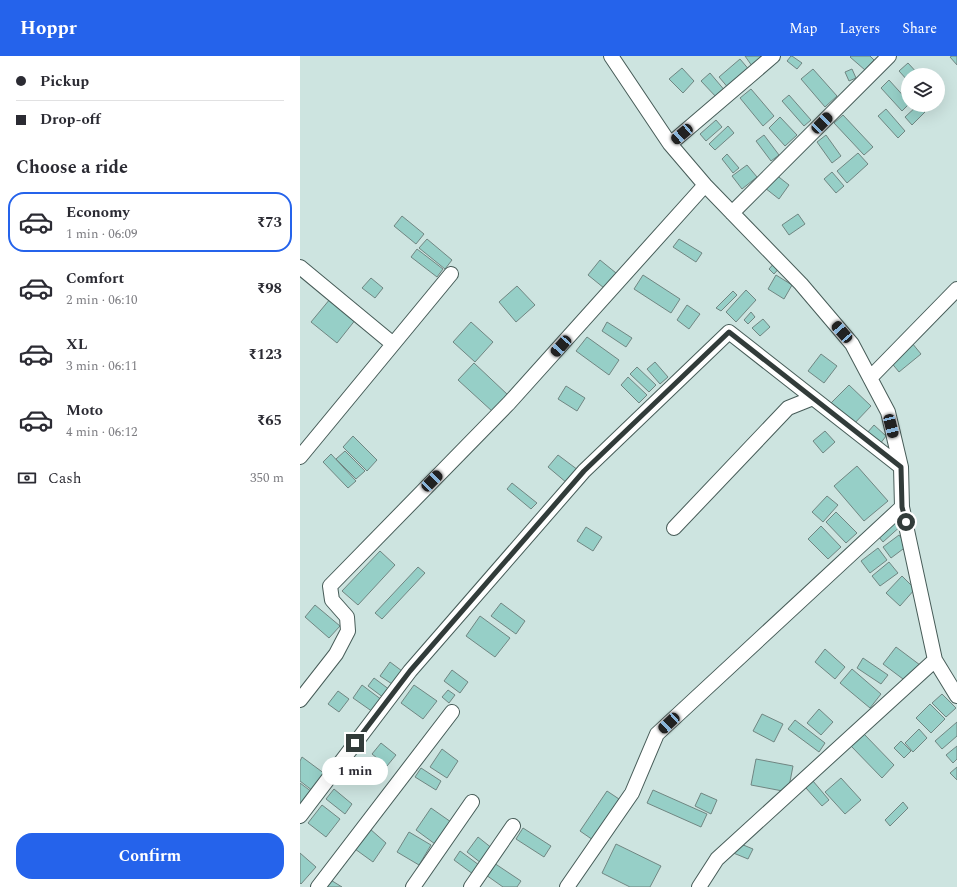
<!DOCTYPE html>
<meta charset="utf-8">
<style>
:root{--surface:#fff;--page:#f7f7f7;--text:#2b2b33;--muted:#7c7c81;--line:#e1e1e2;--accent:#2563eb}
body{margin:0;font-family:Spectral,serif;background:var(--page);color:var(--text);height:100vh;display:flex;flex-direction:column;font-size:15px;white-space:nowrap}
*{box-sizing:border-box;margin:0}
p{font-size:13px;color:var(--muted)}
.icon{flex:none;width:22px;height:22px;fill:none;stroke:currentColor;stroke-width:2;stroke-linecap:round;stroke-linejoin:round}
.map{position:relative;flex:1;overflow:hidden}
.details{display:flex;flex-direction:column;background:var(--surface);width:300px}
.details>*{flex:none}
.guide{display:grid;align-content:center;height:88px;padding:0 16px;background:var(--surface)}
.fabs{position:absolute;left:601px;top:12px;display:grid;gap:8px}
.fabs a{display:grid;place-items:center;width:44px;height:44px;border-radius:50%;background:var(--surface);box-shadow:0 4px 16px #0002;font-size:20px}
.end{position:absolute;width:18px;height:18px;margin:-9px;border:5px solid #323c3a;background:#fff;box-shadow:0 0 0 2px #fff}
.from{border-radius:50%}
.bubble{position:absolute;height:28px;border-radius:14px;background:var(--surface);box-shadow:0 4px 16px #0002;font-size:13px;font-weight:700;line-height:28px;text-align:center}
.car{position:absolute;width:12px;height:24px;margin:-12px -6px;border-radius:5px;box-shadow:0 0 3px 1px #0007;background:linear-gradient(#222 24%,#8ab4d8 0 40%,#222 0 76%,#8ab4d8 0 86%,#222 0)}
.guide b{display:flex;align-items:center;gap:14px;height:38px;font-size:15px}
.guide b+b{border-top:1px solid var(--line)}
.guide i{width:10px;height:10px;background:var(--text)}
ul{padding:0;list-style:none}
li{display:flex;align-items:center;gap:12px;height:60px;margin:0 8px 6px;padding:0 8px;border:2px solid transparent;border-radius:16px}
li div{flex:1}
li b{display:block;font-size:15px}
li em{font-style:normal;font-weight:700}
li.on{border-color:var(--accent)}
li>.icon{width:36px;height:36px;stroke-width:1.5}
h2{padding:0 16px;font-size:18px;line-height:48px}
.pay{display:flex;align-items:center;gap:10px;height:44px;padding:0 16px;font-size:15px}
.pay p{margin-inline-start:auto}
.button{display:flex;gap:8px;margin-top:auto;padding:8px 16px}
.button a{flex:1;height:46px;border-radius:16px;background:var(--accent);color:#fff;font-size:16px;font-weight:700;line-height:46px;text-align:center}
header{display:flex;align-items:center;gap:24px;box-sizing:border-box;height:56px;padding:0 20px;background:var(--accent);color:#fff}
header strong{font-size:19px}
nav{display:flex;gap:22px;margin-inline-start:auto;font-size:14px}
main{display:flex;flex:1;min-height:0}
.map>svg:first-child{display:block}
.building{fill:#96cfc7;stroke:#708682}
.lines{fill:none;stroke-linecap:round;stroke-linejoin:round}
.street-casing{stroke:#475c58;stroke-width:16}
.street{stroke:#fff;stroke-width:14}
.route{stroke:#323c3a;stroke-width:5}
</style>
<header>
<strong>Hoppr</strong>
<nav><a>Map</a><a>Layers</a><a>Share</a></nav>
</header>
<main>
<section class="details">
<div class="guide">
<b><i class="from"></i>Pickup</b>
<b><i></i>Drop-off</b>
</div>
<h2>Choose a ride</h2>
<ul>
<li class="on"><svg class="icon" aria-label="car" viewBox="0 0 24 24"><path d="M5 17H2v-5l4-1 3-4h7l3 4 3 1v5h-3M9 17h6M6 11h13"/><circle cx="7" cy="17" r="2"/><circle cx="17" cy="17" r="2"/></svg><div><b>Economy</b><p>1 min · 06:09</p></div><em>₹73</em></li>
<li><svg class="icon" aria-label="car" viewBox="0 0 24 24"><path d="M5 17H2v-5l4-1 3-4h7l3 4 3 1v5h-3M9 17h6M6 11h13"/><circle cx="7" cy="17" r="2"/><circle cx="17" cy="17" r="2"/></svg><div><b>Comfort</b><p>2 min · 06:10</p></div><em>₹98</em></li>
<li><svg class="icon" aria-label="car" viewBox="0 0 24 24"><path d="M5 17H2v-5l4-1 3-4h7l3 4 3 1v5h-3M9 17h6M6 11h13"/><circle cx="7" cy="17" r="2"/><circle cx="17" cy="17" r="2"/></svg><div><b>XL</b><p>3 min · 06:11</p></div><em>₹123</em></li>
<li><svg class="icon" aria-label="car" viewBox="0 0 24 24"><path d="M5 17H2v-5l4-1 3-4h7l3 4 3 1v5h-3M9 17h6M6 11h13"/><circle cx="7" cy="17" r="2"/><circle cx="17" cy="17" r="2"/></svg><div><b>Moto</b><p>4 min · 06:12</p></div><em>₹65</em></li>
</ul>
<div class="pay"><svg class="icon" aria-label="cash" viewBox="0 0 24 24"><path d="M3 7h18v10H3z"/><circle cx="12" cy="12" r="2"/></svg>Cash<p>350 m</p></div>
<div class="button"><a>Confirm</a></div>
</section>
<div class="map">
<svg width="657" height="831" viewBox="0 0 657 831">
<rect width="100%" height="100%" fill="#cde4e0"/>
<path class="building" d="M445,0H460L462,2L452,10Z
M491,0H492L502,7L497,13L487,5Z
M551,0H570L574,4L565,14L550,1Z
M652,0H657V9L650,1Z
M440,3L451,16L430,34L419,21Z
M608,7L619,19H608V25L599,15Z
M382,12L394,25L383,37L369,23Z
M513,13L537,40L525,51L501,23Z
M552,13L556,22L549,25L545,16Z
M410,17L426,36L418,43L401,25Z
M589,24L608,45V49L602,55L581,32Z
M451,33L474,60L463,70L440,42Z
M489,39L511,64L504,70L482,45Z
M618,49L625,56L612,69L605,61Z
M586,53L605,75L598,82L578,60Z
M543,59L573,91L564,99L534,67Z
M480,61L497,79L485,90L469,72Z
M416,64L422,71L406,85L400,78Z
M428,70L434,77L415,94L409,88Z
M464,79L479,99L471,105L456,85Z
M526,79L541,100L532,107L517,86Z
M558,97L568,108L547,127L537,115Z
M427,98L439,112L433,117L422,103Z
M447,109L457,121L442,133L432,120Z
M532,116L544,130L536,137L524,123Z
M475,118L489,129L479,143L465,132Z
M498,158L505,168L489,179L482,169Z
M102,160L124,178L116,188L94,170Z
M127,183L152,204L145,213L119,192Z
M379,183L402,197L396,206L373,191Z
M117,193L143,213L137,221L111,201Z
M300,204L316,217L304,232L288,219Z
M476,205L481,210L474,218L469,213Z
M343,219L380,243L371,257L334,233Z
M476,219L492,229L484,243L468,233Z
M71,222L83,232L75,242L62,232Z
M217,230L235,249L216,266L199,246Z
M446,234L456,244L436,266L426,256Z
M433,235L437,239L421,255L416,252Z
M35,237L60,258L37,287L11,266Z
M387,249L400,258L389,273L377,264Z
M451,256L455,261L448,268L444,264Z
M463,263L470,271L460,280L452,272Z
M171,266L193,286L175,306L153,286Z
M307,266L332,282L326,291L302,275Z
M287,281L319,304L309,319L276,295Z
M612,287L621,298L599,316L590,305Z
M521,298L537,310L524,327L508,315Z
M355,306L368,321L360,328L347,313Z
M174,307L208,339L193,356L158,324Z
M337,311L356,329L349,336L330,318Z
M328,321L347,339L339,347L321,329Z
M549,329L571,350L552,370L530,348Z
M266,330L285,342L277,355L258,343Z
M574,369L586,380L580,388L567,377Z
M525,375L535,386L523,397L513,385Z
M53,380L77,404L67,415L43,391Z
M45,395L65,415L56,423L36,403Z
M31,398L56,425L48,432L23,406Z
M258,399L278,414L267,427L248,411Z
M557,410L588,445L564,465L534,430Z
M212,427L237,447L231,453L207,433Z
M527,440L538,449L523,466L512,456Z
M536,456L557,477L546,487L526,466Z
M597,462L603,468L583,486L578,480Z
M521,470L541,491L528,503L508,483Z
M286,471L302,481L293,495L277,485Z
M599,479L607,490L591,502L583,491Z
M578,492L587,504L570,517L561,505Z
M80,495L95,509L58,549L42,535Z
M589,506L598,517L580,530L572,520Z
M118,511L125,517L82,563L75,557Z
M602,520L615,533L600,550L586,537Z
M201,547L225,565L216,578L191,560Z
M15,549L40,570L29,582L5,561Z
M180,560L210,582L195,601L166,580Z
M596,591L620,609L607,626L583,608Z
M525,593L545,611L535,623L515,606Z
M563,602L588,619L581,628L557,612Z
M90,606L102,615L92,628L80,620Z
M552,613L581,638L570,652L540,627Z
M152,614L168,626L160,637L144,625Z
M74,622L90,634L84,642L68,630Z
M62,629L82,644L73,656L53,642Z
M114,629L137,645L123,663L101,647Z
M148,634L155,639L149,647L142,641Z
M38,635L49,643L39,656L28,648Z
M642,638L656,652L646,661L632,647Z
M630,648L645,663L631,677L616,662Z
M519,653L533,666L521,679L507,667Z
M462,658L483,668L474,686L453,675Z
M495,664L525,687L519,696L488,673Z
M657,666V680L642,693L635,685Z
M619,673L627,682L613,696L605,687Z
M564,678L594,709L582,722L551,690Z
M601,685L611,695L604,702L594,692Z
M81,687L96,699L87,710L72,698Z
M657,690V703L653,707L646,699Z
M142,693L158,705L147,722L130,711Z
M2,701L25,718L13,735L0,725V705Z
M456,703L493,710L488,736L451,729Z
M657,711V724L650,717Z
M121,712L141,725L136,734L115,721Z
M541,722L561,744L545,758L525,736Z
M513,725L529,744L522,750L506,732Z
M0,727L12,736L0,751Z
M34,733L52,748L45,758L26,743Z
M353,734L407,758L401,771L347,747Z
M307,735L319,743L293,784L280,775Z
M401,737L417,744L411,758L395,750Z
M603,746L608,752L590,770L585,764Z
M22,749L40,763L26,781L8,767Z
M131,752L151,766L135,788L116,774Z
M223,772L251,790L244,801L216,783Z
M70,773L86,787L73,806L55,793Z
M109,776L131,789L119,809L97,796Z
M178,781L193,793L181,807L167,796Z
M436,786L453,793L448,803L431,796Z
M316,788L361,810L350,831H330L302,817Z
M160,795L179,809L173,818L154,804Z
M0,797L16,811L1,828L0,827Z
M194,807L221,825L217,831H203L186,819Z
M29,823L42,831H24Z"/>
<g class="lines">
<g class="street-casing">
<path id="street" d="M311,0L370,88L405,129L501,228L552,288L588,356L601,411L602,451L635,604L657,640
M370,88L473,0
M432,157L589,0
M0,211L93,288
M570,322L657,233
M0,401L151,218
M374,472L488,352L513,342
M0,644L36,598L48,575L47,561L32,544L30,530L209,347L405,129
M0,760L110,615L284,415L429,276L601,411
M18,831L152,656
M113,831L172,746
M171,831L213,770
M267,831L332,737L357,678L602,451
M399,831L417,803L635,604"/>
</g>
<use href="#street" class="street"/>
</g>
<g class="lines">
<path class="route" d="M55,687L110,615L284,415L429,276L601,411L602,451L606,466"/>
</g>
</svg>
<div class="fabs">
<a><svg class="icon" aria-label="layers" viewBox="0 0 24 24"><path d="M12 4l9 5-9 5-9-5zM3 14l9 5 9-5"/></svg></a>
</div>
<i class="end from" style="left:606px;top:466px"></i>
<i class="end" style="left:55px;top:687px"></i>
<div class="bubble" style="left:22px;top:701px;width:66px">1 min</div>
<i class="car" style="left:522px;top:67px;rotate:45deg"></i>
<i class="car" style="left:382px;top:78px;rotate:229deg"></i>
<i class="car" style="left:542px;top:276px;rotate:319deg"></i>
<i class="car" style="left:261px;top:290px;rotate:222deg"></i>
<i class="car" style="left:591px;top:370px;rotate:166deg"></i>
<i class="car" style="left:132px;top:425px;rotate:45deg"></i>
<i class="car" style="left:369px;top:667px;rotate:227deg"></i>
</div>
</main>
